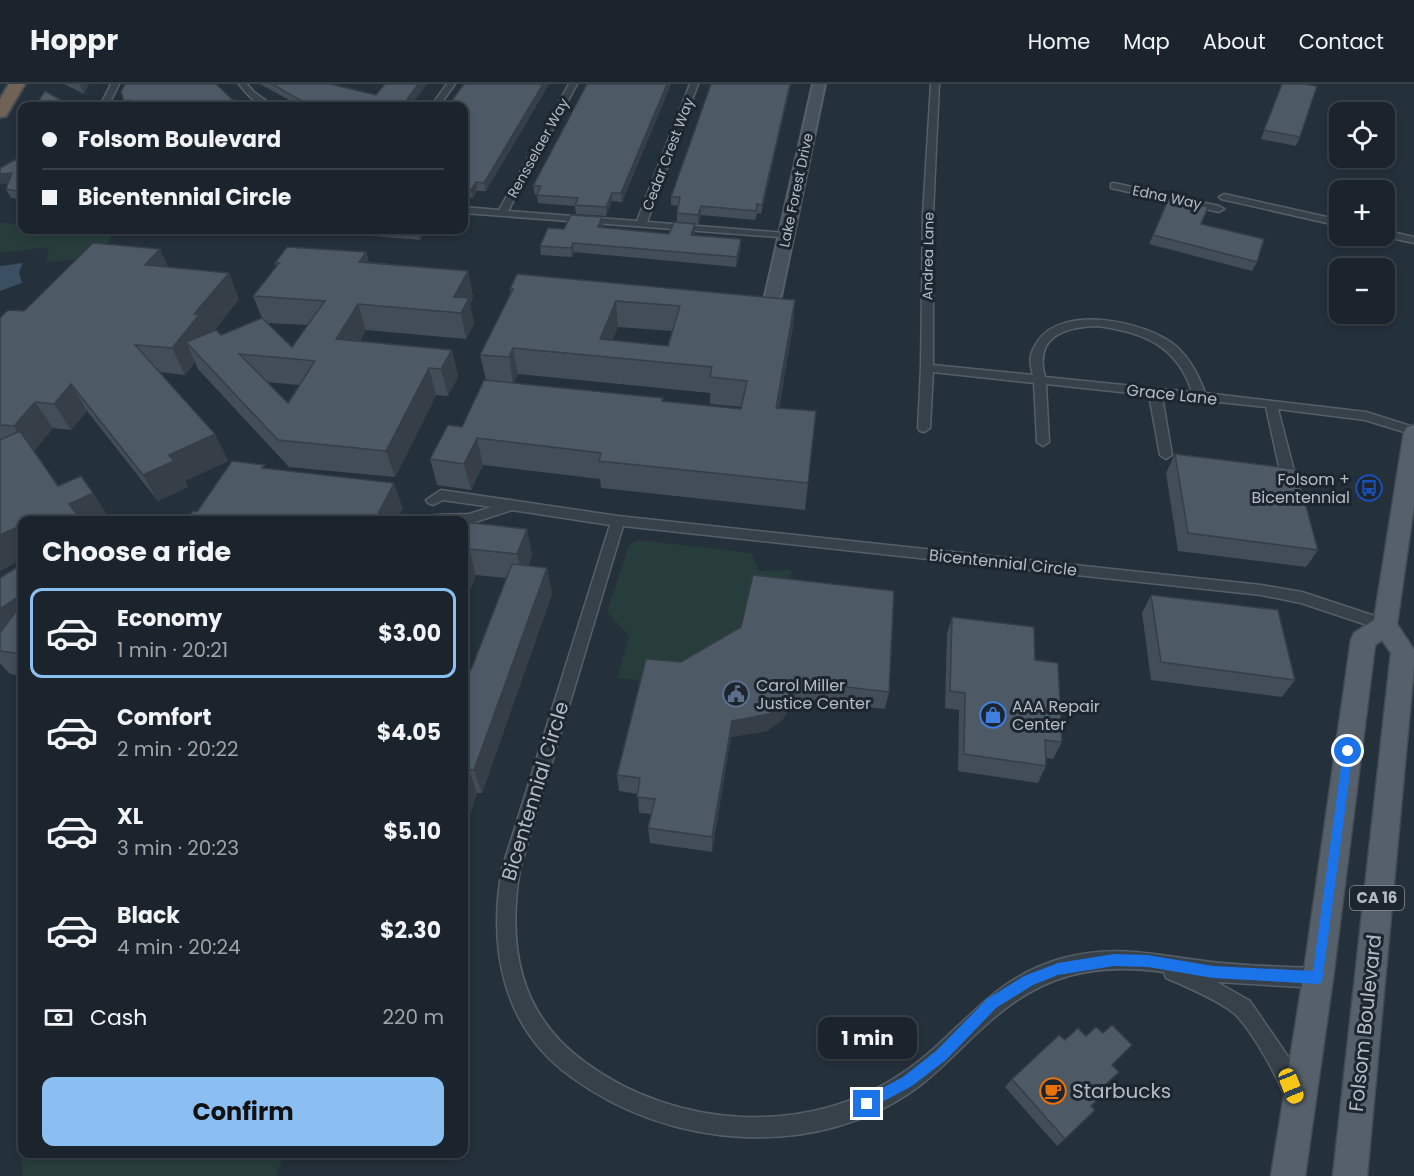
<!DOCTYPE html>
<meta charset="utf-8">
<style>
:root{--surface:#1b242c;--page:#283038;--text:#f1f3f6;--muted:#a0a4a9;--line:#394148;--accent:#8cbff1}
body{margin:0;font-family:Poppins,sans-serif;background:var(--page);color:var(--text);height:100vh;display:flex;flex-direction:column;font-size:22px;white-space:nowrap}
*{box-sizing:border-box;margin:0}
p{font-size:20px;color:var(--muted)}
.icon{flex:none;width:33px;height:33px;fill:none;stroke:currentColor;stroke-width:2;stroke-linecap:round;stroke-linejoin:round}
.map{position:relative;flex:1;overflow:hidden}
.details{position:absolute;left:18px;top:432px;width:450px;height:642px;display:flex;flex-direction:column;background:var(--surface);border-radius:12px;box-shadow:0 3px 9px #0003,0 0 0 2px var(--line)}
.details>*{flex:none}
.guide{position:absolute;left:18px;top:18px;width:450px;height:132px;border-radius:12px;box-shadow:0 3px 9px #0003,0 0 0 2px var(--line);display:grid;align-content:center;height:132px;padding:0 24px;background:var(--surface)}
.tools{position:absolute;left:1329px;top:18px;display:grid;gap:12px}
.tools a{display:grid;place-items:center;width:66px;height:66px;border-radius:12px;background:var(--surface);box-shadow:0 3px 9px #0003,0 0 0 2px var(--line);font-size:30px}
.end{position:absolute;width:27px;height:27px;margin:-14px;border:8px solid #1a73e8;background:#fff;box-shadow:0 0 0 3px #fff}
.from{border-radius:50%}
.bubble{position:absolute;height:42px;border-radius:12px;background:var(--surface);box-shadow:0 3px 9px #0003,0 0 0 2px var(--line);font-size:20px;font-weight:700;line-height:42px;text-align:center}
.car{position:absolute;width:18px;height:36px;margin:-18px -9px;border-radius:8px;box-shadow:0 0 4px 2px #0007;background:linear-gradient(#f5c518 24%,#345 0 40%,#f5c518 0 76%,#345 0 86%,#f5c518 0)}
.guide b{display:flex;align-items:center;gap:21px;height:57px;font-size:22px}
.guide b+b{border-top:2px solid var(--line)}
.guide i{width:15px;height:15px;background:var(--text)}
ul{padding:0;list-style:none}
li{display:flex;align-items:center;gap:18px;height:90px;margin:0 12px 9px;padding:0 12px;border:3px solid transparent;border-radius:12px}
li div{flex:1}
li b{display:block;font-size:22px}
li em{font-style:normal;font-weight:700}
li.selected{border-color:var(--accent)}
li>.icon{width:54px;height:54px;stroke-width:1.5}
h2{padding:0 24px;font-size:27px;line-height:72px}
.pay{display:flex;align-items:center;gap:15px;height:66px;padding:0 24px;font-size:22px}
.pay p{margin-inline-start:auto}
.cta{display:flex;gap:12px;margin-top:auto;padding:12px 24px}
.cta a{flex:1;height:69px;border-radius:12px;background:var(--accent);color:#111;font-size:24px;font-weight:700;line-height:69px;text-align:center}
header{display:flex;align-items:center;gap:36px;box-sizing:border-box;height:84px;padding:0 30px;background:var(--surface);border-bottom:2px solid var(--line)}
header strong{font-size:28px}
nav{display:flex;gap:33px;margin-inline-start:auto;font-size:21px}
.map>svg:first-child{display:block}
.green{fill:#273d3c}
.water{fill:#3a4f62}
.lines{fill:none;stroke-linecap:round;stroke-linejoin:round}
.street-casing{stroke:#565f68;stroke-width:3}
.secondary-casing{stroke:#565f68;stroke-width:4}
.primary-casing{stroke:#444d56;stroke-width:3}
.highway-casing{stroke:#434c55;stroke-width:4}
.street{fill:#37414a;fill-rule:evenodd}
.secondary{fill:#46515d;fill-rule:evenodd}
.primary{fill:#55606a;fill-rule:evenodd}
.highway{fill:#706255;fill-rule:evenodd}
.wall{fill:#424d57;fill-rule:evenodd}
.shaded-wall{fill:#363e47}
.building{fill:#4d5965;stroke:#363e47;stroke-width:1.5;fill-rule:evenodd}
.route{fill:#1a73e8}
.labels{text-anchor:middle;stroke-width:6;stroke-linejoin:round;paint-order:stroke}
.far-street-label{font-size:14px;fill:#b3bcc6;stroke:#1d262f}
.shield{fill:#1d262f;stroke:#868f99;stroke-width:1.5}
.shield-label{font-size:15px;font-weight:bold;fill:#b3bcc6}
.street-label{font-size:16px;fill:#b3bcc6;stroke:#1d262f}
.poi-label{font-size:16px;fill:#b3bcc6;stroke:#1d262f;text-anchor:start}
.near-street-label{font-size:20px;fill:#b3bcc6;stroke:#1d262f}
.near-poi-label{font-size:20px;fill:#b3bcc6;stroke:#1d262f;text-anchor:start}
</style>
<header>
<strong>Hoppr</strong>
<nav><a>Home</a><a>Map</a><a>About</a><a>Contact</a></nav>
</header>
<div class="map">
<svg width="1414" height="1092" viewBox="0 0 1414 1092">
<rect width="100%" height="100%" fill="#24303a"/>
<path class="green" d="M0,139L22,140V146C43,146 97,140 112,153C99,176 70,176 46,178L49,163L0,169Z
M638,456L752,469L758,487L792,486L786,510L749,506L737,556L677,590L647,586L640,596L617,594L629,552L607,528L629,461Z
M22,1013V1070H284L276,1092H23L16,1023Z"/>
<path class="water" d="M23,179L19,188L22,199L0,207V182Z"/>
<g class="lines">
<g class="street-casing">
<path id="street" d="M111,0H119L108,22H100Z
M239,0H247L254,8L273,22C258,23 248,12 239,0Z
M447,0H455L439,22H431Z
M569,0H577L508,127L637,137L690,0H698L647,138L786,149L790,150V154L464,129V123L499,126Z
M931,0H939L933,130V281L1033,291C1029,277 1029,270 1038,257C1063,220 1147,237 1177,263C1190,275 1199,292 1205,309L1366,328L1414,343V351L1365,336L1278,325L1294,387L1287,391L1280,387L1266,323L1162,312L1172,371L1166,375L1160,371L1149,311L1046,300L1049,358L1043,362L1037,358L1034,299L933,288L930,344L924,348L920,347L918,344L921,284L923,130ZM1097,242C1143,248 1177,261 1192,308L1045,293C1034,253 1064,243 1097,242Z
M1114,99L1219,122L1224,125L1219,128L1111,104V100Z
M1224,110L1340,136V142L1221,115L1219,113Z
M1384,146L1414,153V159L1382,152H1384Z
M441,406L618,432L1261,501L1302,508L1390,537L1392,541L1390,545L1385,547L1301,519L1261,511L623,442L520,785C507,862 519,931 586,979C676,1045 808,1053 901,990C960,951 987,896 1060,875C1116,859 1157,872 1211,878C1247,882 1283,883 1318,884L1325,887L1328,894L1325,901L1318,904L1217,898L1250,917L1291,977L1304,1010L1301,1017L1294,1020L1287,1017C1276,991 1256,953 1237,932C1223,918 1185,902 1166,894L1164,888C1094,878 1041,891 988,939C964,960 943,984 918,1003C816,1078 668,1065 570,992C502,943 488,863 502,785L610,441L512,426L469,440H464V436H435V431L469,430L491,423L443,416L433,421L428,419L426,416Z"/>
</g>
<g class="secondary-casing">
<path id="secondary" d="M813,0H825L781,212L773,217L765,212Z"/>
</g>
<g class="primary-casing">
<path id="primary" d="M1414,341V420L1397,540L1414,566V581L1367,1092H1333L1391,569L1382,556L1375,561L1333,894L1305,1092H1271L1303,894L1351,556L1354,549L1374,536L1404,348L1407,343Z"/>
</g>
<g class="highway-casing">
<path id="highway" d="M9,0H25L6,32L0,33V15Z"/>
</g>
<use href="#street" class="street"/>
<use href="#secondary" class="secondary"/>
<use href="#primary" class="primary"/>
<use href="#highway" class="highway"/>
</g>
<path class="wall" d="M64,0H89L84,10Z
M260,0H330L376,11L385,0H427L410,22H300Z
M464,0H549L486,107H477L473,114H464Z
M587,0H671L622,118L612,117L606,132L576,130L575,122L538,119L537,111H535L533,102Z
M711,0H791L761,130L757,129L755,136L701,131L698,140L677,138V129L678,122L671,121V113Z
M1282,0L1300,53L1296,62L1261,55Z
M22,72V116L11,114L6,105L9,99L0,100V84Z
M1201,140L1257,178L1252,187L1149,160L1153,151Z
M603,142L602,143L669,150L695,149L694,151L741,155V164L736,183L574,168L572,173L541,171L540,162L564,145Z
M305,146H425L420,156Z
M366,168L369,178L468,187L473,213L470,220L474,240L466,255L366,246L360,257L452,266L458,293L448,312L436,311L395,393L289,383L198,285L195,278L185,291L159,288L215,350L228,377L185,397L188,403L158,417L87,327L71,346L53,344L34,367L58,402L110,435L107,436H22L0,487V234L168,183L229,189L239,215L214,247L221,251L262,234L253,212L276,183L275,179ZM267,239L308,241L292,263ZM267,298L299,301L288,319Z
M510,205L795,216L793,242L779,324L816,327L805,426L601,404L600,395L483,381L471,406L437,401L430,375L462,343L486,296L480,271L511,211ZM618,243L672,247L668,262L612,256ZM518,290L710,309V320L742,323L741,325L663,317L514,299Z
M1175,370L1318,466L1306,483L1178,467L1166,389Z
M464,438L527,445L532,471L528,482L547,484L552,510L482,709H477L464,749V585L471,586L506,494L476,491L464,520Z
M22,481V592L10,590L0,579V494Z
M1151,511L1295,596L1282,613L1151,596L1142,529Z
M952,533L1035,576L1062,658L1053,675L1046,674V682L1038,699L958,687L959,626L945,624L947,550Z
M646,575L889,608L885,625L794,614L783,635L767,647L731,653L712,768L650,759L648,744L651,730L639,729L638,710L619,707L617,691Z
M1065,956L1112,981L1104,1002L1091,1022L1065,1055L1057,1062L1005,1003L1012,995Z"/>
<path class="shaded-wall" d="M80,0H89L84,10L80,1Z
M418,0H427L410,22H404L403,21Z
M543,0H549L486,107L484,99Z
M667,0H671L622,118L621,109Z
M790,0H791L761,130L762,121Z
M130,16L133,22H126L124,17Z
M12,89L17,98L0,100V90Z
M476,98L477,107L473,114L471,106Z
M612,109V117L606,132V123Z
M701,122V131L698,140V131Z
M602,133L603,142L599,152L598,143Z
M695,140V149L691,160V151Z
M418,146H425L420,156L418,147Z
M741,155V164L736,183L737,173Z
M573,159L574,168L572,173L571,164Z
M160,165L172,191L145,181Z
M366,168L373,194L359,178Z
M468,187L473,213L470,220L474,240L466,255L461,229L454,213Z
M229,189L239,215L209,253L186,258L195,278L185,291L172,264L194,230Z
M795,216L793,242L774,350L776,324Z
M616,217L618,243L606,273L600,255Z
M358,220L366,246L345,281L336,255Z
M513,264L518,290L513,300L509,273Z
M452,266L458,293L448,312L441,285Z
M429,284L436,311L395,393L386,367Z
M71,300L87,327L71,346L54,320Z
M35,318L53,344L32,369L14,342Z
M215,350L228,377L185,397L188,403L158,417L143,391L169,371Z
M477,354L483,381L471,406L464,380Z
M394,399L403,425L397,436H375Z
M93,409L110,435L107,436H80L69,420Z
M22,441V476L0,487V451Z
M527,445L532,471L523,496L517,470Z
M469,465L476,491L464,520V477Z
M547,484L552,510L482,709L474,686Z
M22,510V550L0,566V525Z
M796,597L794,614L783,635L767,647L731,653L712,768V753L732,637Z
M469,686L477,709L464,749V701Z"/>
<path class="building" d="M125,0H216L232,15L248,22H132L130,16L124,17L121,8Z
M272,0H330L376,11L385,0H418L403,21H408L407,22H303L307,20Z
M464,0H543L484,99L476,98L471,106L464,105V22H448Z
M587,0H667L621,109H612L606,123L575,121L578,114L537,111L541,102H533Z
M711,0H790L762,121L757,120L756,127L701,122L698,131L677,129L680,113H671Z
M1282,0H1304L1317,2L1300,53L1264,46Z
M45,7L71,22H35Z
M22,72V108L6,105L12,89L0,90V84Z
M1169,114L1208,123L1201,140L1264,155L1257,178L1153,151Z
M571,131L602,133L598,143L669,150L674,138L695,140L691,151L741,155L737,173L573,159L571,164L540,162L548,144L564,145Z
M93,159L160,165L145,181L229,189L194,230L199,231L172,264L135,261L215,350L169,371L174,377L143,391L71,300L54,320L35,318L14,342L0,341V234L8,226L24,227Z
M287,163L366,168L359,178L468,187L454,213L469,214L461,229L358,220L336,255L452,266L441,285L429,284L386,367L278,356L186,258L216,246L221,251L262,234L292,263L325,217L253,212L279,179H275ZM239,270L285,274L315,277L288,319Z
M517,190L795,216L776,324L816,327L808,399L599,377L601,369L477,354L464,380L430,375L448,341L462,343L484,296L663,314L662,317L741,325L747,297L710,293L712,283L513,264L509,273L480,271L513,205H510ZM616,217L680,222L668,262L600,255Z
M20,347L58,402L81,392L93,409L69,420L81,436H22V441L0,451V356Z
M1175,370L1296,385L1318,466L1188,449Z
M232,377L265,381L262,384L394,399L375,436H187L193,427L197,428Z
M464,438L527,445L517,470L469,465L464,477Z
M22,480V510L0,525V494Z
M512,480L547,484L474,686H469L464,701V585L471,586Z
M753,491L894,507L889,608L796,597L785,618L769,630L732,637L712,753L648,744L655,715L637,713L640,694L617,691L646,575L681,578L741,543Z
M1151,511L1278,526L1295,596L1161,578Z
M22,519V570L0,567V549Z
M952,533L1034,543L1035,576L1058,579L1062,658L1045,656L1046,682L964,670L965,609L950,607Z
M1112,941L1132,961L1112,981L1119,988L1104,1002L1108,1006L1091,1022L1095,1026L1065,1055L1012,995L1059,951L1065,956L1078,944L1086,952L1096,943L1103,949Z"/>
<path class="route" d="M1348,662L1353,667L1322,898L1318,900L1213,894L1148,883L1114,882L1058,891L1033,901L996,924L946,976L912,1002L871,1024L867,1026L862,1024L860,1020L862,1015L903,993L936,967L987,915L1024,892L1058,879L1114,870L1148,871L1213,882L1313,887L1343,667Z"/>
<defs>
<g id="bus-ring" transform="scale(1.35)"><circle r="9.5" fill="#1d262f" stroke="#1a4fb4" stroke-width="1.5"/><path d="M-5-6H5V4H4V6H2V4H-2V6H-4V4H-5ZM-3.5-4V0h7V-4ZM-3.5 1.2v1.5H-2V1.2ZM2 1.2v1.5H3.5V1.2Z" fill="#1a4fb4"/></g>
<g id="civic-ring" transform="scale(1.35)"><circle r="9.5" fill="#1d262f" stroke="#5c6f8a" stroke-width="1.5"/><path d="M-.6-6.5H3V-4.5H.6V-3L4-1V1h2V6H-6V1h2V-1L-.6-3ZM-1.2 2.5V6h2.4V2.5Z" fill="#5c6f8a"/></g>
<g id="shop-ring" transform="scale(1.35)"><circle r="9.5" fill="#1d262f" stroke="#3f7fe0" stroke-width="1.5"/><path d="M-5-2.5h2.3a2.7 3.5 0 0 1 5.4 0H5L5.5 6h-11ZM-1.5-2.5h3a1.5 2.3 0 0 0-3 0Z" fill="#3f7fe0"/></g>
<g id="cafe-ring" transform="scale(1.35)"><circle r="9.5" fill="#1d262f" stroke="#e8710a" stroke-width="1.5"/><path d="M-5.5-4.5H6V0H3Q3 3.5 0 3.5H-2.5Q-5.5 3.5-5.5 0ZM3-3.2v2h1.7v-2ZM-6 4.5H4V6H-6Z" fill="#e8710a"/></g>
</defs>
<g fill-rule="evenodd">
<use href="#bus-ring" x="1369" y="404"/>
<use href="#civic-ring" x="736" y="610"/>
<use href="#shop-ring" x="993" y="631"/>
<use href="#cafe-ring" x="1053" y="1007"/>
</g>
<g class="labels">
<g class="far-street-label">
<text transform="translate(538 64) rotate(-61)" y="5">Rensselaer Way</text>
<text transform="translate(668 70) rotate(-69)" y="5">Cedar Crest Way</text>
<text transform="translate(796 106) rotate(-78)" y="5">Lake Forest Drive</text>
<text transform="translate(1167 113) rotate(12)" y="5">Edna Way</text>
<text transform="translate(928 172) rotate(-89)" y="5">Andrea Lane</text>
</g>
<rect class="shield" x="1350" y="802" width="54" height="24" rx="4.5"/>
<g class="shield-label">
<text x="1377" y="819">CA 16</text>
</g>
<g class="street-label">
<text transform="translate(1172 310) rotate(6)" y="6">Grace Lane</text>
<text transform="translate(1003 478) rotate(6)" y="6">Bicentennial Circle</text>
</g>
<g class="poi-label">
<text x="1350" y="401" text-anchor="end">Folsom +<tspan x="1350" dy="18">Bicentennial</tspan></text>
<text x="756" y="607">Carol Miller<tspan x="756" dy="18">Justice Center</tspan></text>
<text x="1012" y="628">AAA Repair<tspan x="1012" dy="18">Center</tspan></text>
</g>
<g class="near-street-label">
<text transform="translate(535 707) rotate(-73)" y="7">Bicentennial Circle</text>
<text transform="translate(1365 939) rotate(-84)" y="7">Folsom Boulevard</text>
</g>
<g class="near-poi-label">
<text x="1072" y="1014">Starbucks</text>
</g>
</g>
</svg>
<div class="tools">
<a><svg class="icon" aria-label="locate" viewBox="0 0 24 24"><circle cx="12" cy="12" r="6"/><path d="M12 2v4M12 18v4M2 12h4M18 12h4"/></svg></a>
<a>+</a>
<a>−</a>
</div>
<i class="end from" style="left:1348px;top:667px"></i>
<i class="end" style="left:867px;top:1020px"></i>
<div class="bubble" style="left:818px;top:933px;width:99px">1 min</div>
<i class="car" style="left:1291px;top:1002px;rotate:158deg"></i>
<div class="guide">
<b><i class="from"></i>Folsom Boulevard</b>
<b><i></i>Bicentennial Circle</b>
</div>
<section class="details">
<h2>Choose a ride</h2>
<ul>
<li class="selected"><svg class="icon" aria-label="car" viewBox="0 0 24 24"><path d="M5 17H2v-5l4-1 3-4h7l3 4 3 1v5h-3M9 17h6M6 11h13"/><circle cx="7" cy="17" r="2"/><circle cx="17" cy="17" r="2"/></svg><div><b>Economy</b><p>1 min · 20:21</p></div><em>$3.00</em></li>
<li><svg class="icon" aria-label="car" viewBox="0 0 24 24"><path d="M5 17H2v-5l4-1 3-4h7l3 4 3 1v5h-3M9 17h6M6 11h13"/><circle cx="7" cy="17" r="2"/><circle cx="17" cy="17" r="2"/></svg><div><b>Comfort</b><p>2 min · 20:22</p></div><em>$4.05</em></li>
<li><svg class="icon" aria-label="car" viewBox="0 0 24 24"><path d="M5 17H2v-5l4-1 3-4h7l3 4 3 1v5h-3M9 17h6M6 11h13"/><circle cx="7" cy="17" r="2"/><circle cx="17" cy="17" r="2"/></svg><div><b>XL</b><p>3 min · 20:23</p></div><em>$5.10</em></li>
<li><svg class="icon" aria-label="car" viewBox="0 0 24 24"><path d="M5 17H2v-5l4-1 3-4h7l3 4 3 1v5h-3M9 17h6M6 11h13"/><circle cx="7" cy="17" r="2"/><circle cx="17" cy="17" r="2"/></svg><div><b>Black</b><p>4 min · 20:24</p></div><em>$2.30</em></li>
</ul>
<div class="pay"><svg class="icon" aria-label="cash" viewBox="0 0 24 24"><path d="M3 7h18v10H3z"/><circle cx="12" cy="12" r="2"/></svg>Cash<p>220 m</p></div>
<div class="cta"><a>Confirm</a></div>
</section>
</div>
